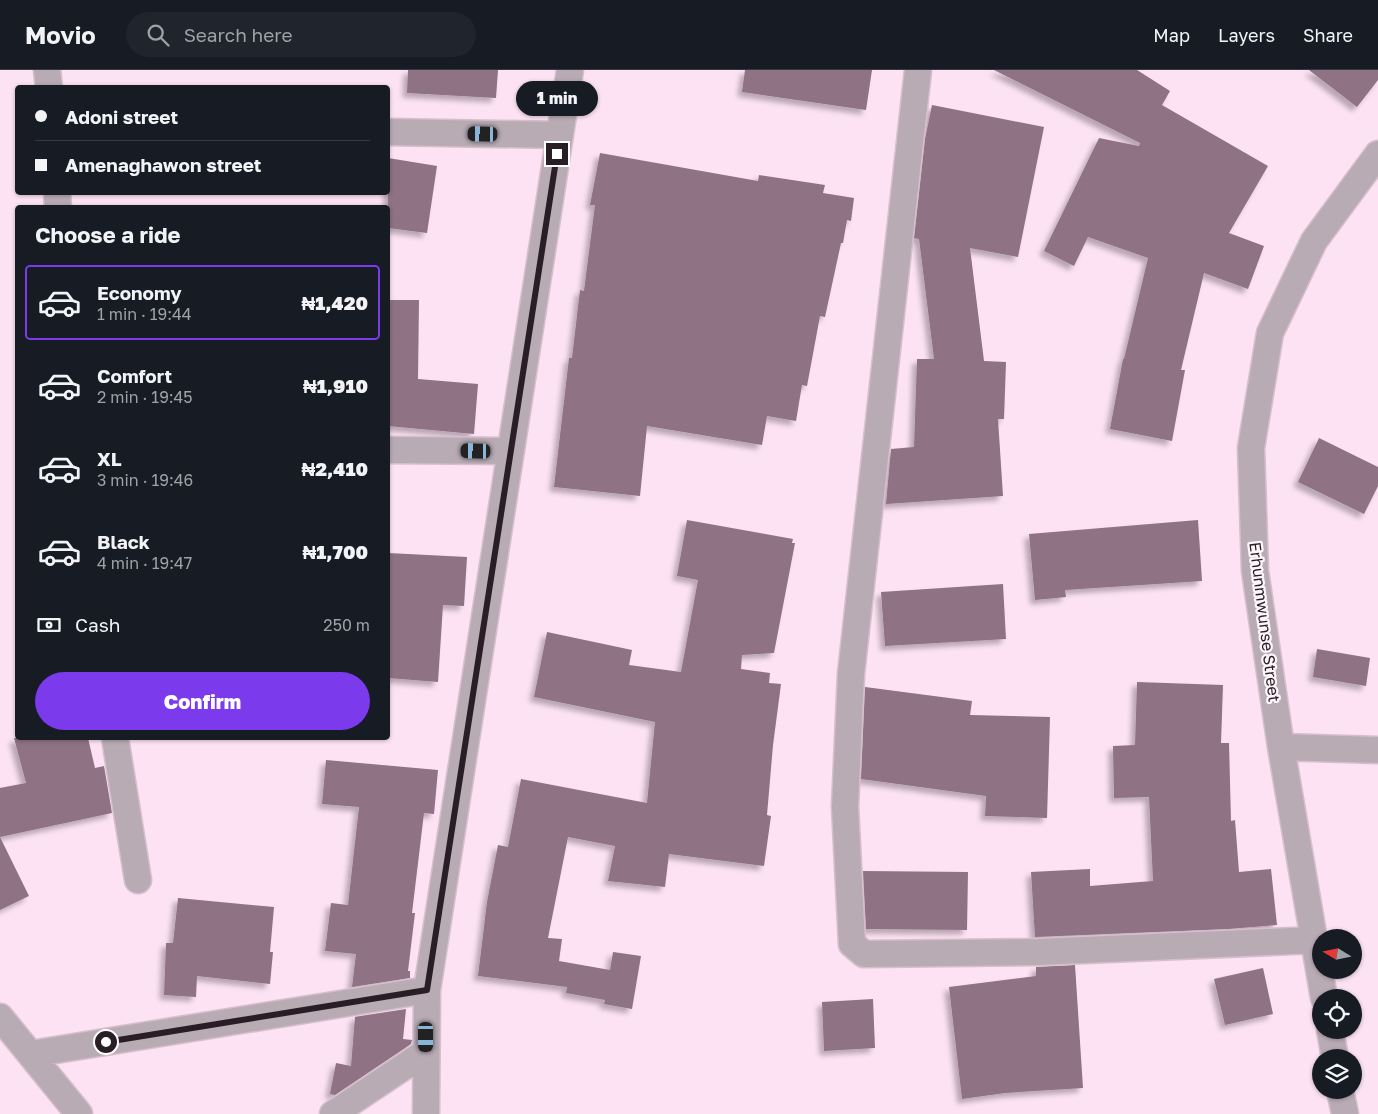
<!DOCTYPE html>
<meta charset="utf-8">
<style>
:root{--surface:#171b24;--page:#20242c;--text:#f1f3f6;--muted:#9ea1a6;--line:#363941;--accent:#7c3aed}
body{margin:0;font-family:"Golos Text",sans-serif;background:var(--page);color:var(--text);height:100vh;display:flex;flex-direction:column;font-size:19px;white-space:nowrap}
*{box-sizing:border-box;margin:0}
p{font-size:16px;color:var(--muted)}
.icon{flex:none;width:28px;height:28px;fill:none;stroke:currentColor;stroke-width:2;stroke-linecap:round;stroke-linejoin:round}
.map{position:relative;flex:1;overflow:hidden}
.sheet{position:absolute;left:15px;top:135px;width:375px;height:535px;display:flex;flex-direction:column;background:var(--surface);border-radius:5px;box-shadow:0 1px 4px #0004}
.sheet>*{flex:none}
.hud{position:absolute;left:15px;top:15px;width:375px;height:110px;border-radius:5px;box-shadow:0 1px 4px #0004;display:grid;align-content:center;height:110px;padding:0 20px;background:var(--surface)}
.needle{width:32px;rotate:280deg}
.controls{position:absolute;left:1312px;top:859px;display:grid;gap:10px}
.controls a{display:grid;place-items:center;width:50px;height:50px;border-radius:50%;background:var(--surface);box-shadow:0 1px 4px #0004;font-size:25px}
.end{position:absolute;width:22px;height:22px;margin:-11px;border:6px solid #291e25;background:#fff;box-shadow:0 0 0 2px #fff}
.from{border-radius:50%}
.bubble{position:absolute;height:35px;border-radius:18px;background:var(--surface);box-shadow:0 1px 4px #0004;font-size:16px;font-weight:800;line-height:35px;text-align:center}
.car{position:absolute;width:15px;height:30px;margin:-15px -8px;border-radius:6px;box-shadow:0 0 4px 1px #0007;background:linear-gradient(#222 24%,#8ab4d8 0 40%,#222 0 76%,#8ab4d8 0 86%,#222 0)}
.hud b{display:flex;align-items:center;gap:18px;height:48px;font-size:19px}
.hud b+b{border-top:1px solid var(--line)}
.hud i{width:12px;height:12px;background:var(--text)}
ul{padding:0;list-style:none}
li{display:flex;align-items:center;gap:15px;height:75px;margin:0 10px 8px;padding:0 10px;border:2px solid transparent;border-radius:5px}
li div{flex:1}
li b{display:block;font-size:19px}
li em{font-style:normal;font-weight:800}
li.active{border-color:var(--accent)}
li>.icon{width:45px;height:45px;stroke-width:1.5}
h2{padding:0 20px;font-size:22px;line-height:60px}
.pay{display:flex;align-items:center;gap:12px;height:55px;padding:0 20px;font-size:19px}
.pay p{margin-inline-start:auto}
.button{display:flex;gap:10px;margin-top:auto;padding:10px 20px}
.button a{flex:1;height:58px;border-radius:30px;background:var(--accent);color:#fff;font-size:20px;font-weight:800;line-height:58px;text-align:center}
header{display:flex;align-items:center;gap:30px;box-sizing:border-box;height:70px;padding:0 25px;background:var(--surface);border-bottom:1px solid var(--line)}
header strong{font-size:24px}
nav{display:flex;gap:28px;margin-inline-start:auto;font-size:18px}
.search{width:350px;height:45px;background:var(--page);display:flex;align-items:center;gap:12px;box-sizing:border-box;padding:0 18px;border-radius:28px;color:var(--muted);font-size:19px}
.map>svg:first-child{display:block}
.building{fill:#8f7284;filter:url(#shadow)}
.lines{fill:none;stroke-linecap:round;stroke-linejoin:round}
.street-casing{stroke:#d6bfcd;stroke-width:29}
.street{stroke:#b9abb4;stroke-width:26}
.route{stroke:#291e25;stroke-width:6}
.labels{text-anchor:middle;stroke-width:4.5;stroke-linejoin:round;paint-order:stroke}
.street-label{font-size:16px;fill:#291e25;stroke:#fcf6fa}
</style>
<header>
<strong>Movio</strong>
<div class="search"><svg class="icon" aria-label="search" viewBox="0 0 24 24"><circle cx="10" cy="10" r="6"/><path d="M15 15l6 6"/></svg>Search here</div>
<nav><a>Map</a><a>Layers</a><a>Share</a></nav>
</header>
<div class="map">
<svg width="1378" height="1044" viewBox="0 0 1378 1044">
<defs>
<filter id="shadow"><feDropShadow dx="-4.5" dy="4.5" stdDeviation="2.5" flood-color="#0004"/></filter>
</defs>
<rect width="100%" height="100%" fill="#fce2f2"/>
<path class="building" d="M408,0H498L496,28L407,23Z
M745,0H872L866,40L742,22Z
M994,0H1137L1170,21L1162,35L1268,96L1229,163L1264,176L1248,219L1204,203L1181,300H1185L1172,371L1110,359L1123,289H1124L1148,188L1088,167L1074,196L1044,181L1099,68L1139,76L1140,73Z
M1309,0H1378V10L1357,37Z
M932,35L1044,57L1018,187L970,178L984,291L1006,292L1004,349H998L1003,426L886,434L891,379L914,377L917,289H934L919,169L914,168L925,69Z
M600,83L758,111L759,105L825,115L823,123L854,128L851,151L847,150L843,173H841L825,247L820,246L807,316L802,315L796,351L767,346L762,375L647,356L640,426L554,417L569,288H572L580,220L584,221L595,135H590Z
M388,88L437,96L427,163L388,158Z
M388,230H419L418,309L478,314L474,364L388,356Z
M1319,368L1378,397V416L1364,444L1298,412Z
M687,450L793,469L792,473H795L774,583L742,585L741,599L770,603L769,613L781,614L773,675L767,745L771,746L764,796L669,784L665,817L608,811L615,776L568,767L548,868L562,869L559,891L610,900L613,882L641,886L632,939L604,934L605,930L566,923L567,917L478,906L487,832L498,775L508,777L521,709L647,733L655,652L534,627L547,562L632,580L629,595L681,602L698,510L677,506Z
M1198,450L1202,511L1065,520L1066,527L1035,530L1029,464Z
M388,483L467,487L464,536L443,535L438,612L388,608Z
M1003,514L1006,569L885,576L881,522Z
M1317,579L1370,588L1366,616L1313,607Z
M1137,612L1223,615L1221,673H1229L1231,751L1235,750L1239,802L1271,799L1277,855L1228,859L1035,867L1031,802L1090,799V816L1153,811L1149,727L1114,728L1113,676L1135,675Z
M865,617L972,631L970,645L1050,647L1047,748L985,746L986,726L861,709Z
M14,668H88L95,698L104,696L112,743L0,767L29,826L0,840V718L26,713Z
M326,690L438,700L434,744L424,743L412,843H415L408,901H410V908L352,917L356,884L325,881L331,833L348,835L359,737L322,734Z
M863,801L968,802L967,860L866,859Z
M178,828L274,837L270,882H273L270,914L197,906L196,927L164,925L166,873H173Z
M1075,895L1083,1018L1005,1023L962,1029L949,917L1036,906V897Z
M1263,898L1273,944L1225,955L1214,909Z
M873,929L875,978L824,981L822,932Z
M406,939L403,969L412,970L411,974L335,1025L330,1024L336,993L351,996L355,947H354Z"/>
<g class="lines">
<g class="street-casing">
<path id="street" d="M47,0L49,18
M918,0L851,604L845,737L852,874L864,884L1038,882L1315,870
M388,62L560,65
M57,122L58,138
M388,380L511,381
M115,668L138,810
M1281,677L1378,680
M1324,928L1281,677L1255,501L1251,378L1270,263L1314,171L1378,84
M0,947L79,1044
M1330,960L1335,988
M31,984L427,920
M1340,1020L1345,1044
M333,1044L426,982
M426,1044L427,920L570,0"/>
</g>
<use href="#street" class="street"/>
</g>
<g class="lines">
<path class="route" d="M106,972L427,920L557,84"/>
</g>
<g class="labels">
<g class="street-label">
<text transform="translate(1265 552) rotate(83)" y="6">Erhunmwunse Street</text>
</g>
</g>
</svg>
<div class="controls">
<a><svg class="needle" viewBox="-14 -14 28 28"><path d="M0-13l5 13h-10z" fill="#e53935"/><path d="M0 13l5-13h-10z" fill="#9ea1a6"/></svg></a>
<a><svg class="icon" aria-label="locate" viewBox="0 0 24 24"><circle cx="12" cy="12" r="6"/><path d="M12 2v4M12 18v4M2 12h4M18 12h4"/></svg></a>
<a><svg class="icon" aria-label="layers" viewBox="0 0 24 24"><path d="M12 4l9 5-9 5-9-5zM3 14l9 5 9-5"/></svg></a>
</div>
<i class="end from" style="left:106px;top:972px"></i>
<i class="end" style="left:557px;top:84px"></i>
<div class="bubble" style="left:516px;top:11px;width:82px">1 min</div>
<i class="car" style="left:483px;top:64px;rotate:271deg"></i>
<i class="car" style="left:476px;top:381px;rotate:271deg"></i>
<i class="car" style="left:426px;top:967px;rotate:180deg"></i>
<div class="hud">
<b><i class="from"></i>Adoni street</b>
<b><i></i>Amenaghawon street</b>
</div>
<section class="sheet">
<h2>Choose a ride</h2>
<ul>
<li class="active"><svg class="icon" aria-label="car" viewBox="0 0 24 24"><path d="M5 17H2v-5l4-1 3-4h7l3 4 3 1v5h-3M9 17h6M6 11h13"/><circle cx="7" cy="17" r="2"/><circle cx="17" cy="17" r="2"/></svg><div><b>Economy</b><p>1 min · 19:44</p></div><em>₦1,420</em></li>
<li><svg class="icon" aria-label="car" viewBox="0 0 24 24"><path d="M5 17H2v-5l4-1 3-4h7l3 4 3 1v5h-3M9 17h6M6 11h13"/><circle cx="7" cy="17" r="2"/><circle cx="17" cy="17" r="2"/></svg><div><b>Comfort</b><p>2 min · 19:45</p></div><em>₦1,910</em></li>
<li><svg class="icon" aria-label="car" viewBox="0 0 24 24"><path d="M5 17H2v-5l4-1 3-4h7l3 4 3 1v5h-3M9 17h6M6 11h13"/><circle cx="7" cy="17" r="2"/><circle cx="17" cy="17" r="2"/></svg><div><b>XL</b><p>3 min · 19:46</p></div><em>₦2,410</em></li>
<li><svg class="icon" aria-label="car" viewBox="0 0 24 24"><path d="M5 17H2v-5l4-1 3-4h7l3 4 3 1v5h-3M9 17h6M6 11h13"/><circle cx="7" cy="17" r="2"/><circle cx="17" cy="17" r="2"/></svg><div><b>Black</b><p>4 min · 19:47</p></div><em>₦1,700</em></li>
</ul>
<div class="pay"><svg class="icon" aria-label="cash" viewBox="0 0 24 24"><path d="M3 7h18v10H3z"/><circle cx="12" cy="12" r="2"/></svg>Cash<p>250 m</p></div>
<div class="button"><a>Confirm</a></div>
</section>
</div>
